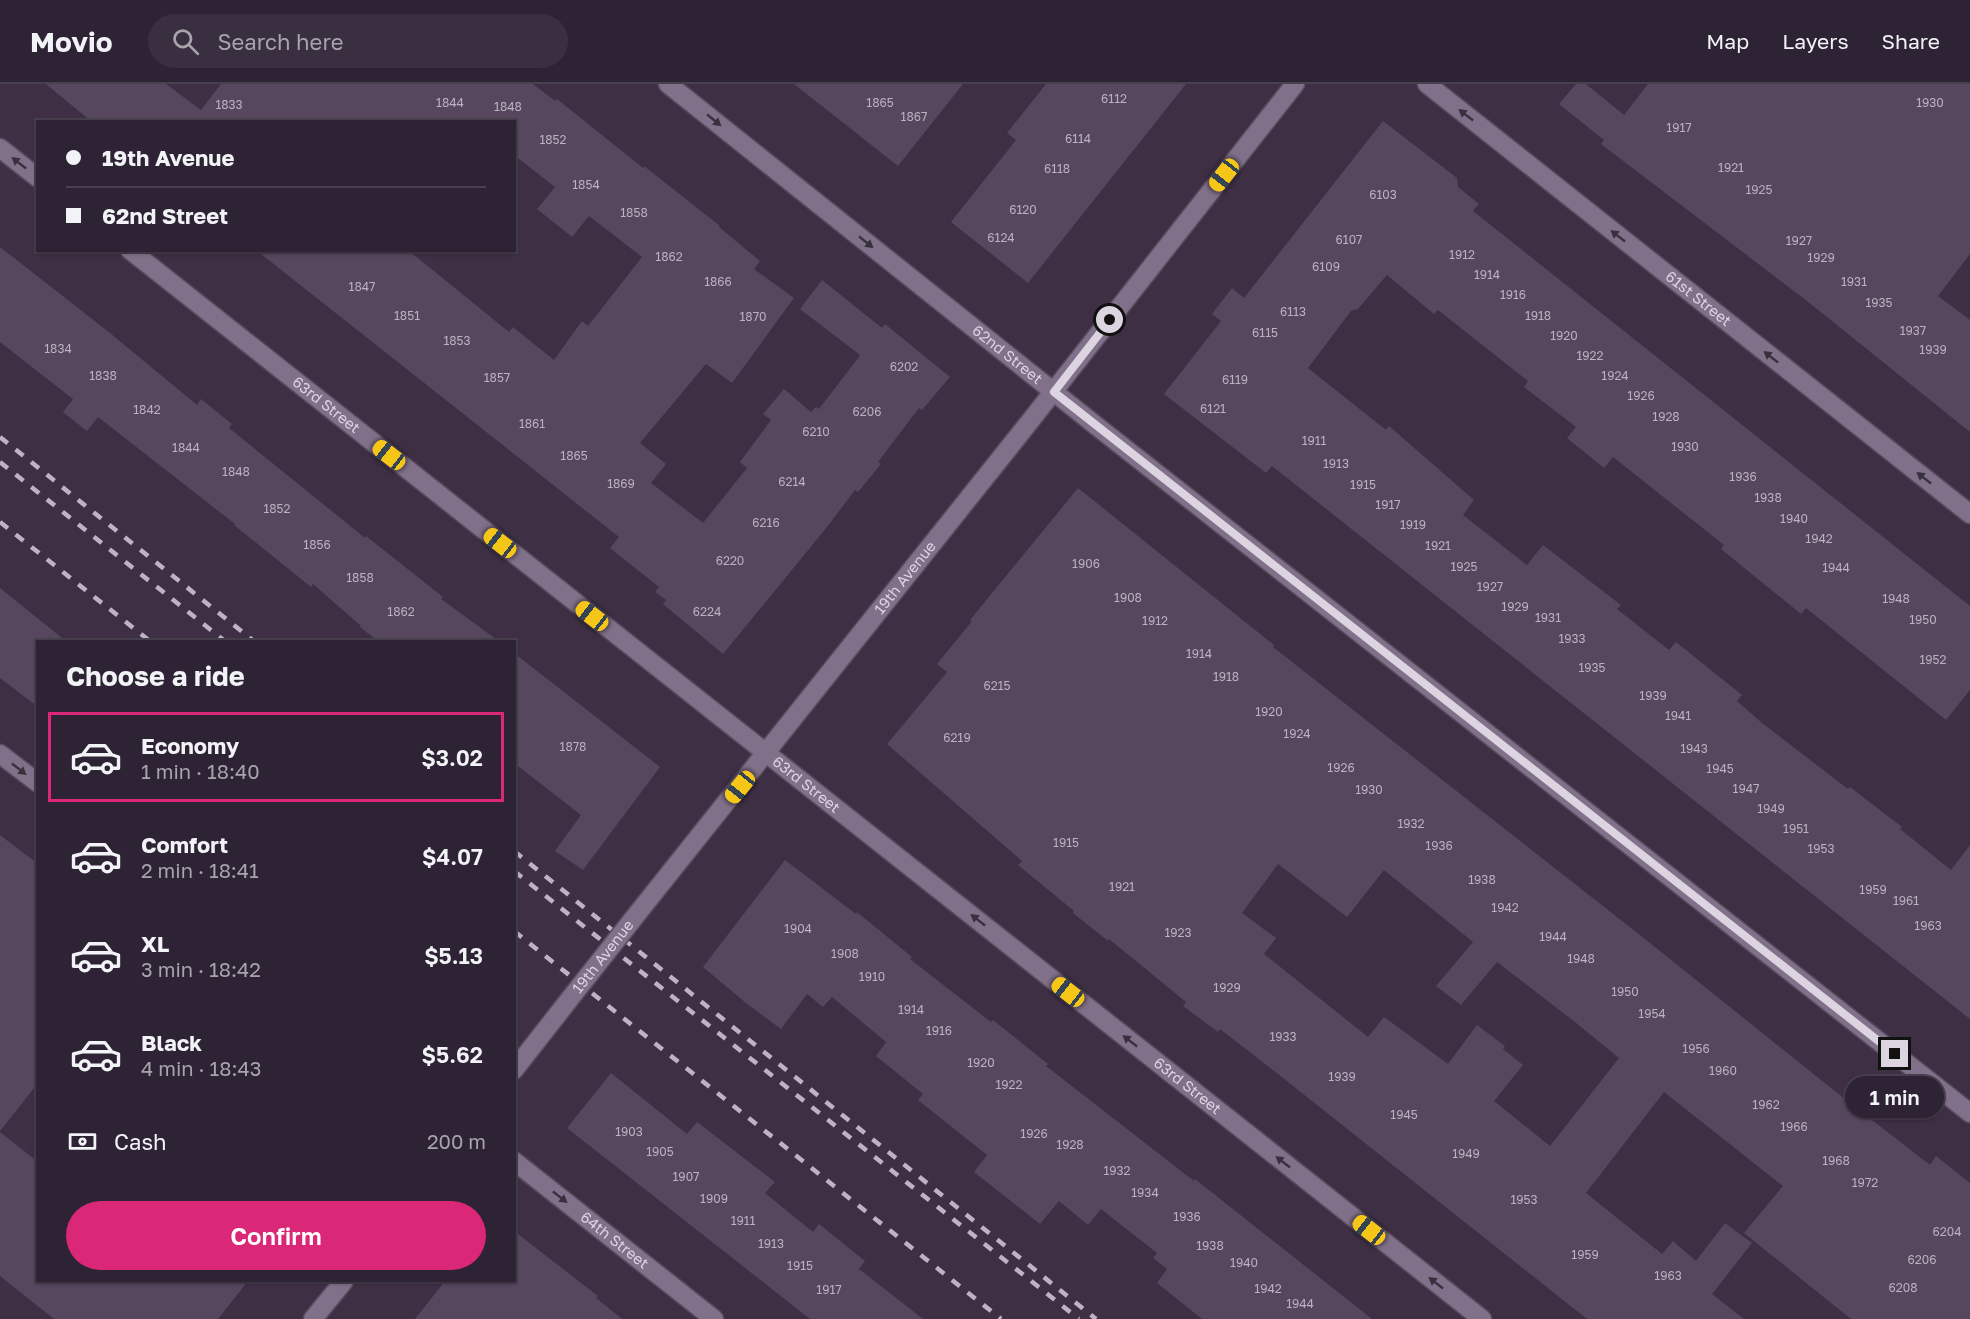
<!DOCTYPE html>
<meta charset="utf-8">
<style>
:root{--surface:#2e2334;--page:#3a2f40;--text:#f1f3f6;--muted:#a7a4ac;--line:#49404f;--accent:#db2777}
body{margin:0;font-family:"Golos Text",sans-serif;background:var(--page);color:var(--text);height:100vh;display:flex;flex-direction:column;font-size:22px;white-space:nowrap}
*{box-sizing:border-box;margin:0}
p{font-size:20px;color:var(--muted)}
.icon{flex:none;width:33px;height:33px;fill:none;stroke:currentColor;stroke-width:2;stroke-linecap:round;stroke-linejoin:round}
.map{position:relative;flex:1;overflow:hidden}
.details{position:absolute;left:36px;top:556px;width:480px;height:642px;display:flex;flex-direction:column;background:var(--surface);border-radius:0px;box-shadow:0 2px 4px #0004,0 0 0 2px var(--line)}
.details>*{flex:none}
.hud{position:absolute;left:36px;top:36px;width:480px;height:132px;border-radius:0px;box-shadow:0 2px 4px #0004,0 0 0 2px var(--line);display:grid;align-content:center;height:132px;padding:0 30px;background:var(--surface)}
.end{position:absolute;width:27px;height:27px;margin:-14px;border:8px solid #ddd4e2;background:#111;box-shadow:0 0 0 3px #111}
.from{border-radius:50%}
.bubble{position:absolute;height:42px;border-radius:21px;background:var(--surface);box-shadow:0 2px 4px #0004,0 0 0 2px var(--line);font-size:20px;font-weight:600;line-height:42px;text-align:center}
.car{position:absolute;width:18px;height:36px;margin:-18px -9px;border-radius:8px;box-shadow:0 0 4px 2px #0007;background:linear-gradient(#f5c518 24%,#345 0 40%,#f5c518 0 76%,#345 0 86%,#f5c518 0)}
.hud b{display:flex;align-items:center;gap:21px;height:57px;font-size:22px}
.hud b+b{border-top:2px solid var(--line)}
.hud i{width:15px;height:15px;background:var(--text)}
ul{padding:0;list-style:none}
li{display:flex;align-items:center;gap:18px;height:90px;margin:0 12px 9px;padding:0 18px;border:3px solid transparent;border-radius:0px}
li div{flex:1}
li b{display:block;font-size:22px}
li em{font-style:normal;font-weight:600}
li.selected{border-color:var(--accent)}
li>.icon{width:54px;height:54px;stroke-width:1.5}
h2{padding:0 30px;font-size:27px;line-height:72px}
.pay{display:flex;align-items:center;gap:15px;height:66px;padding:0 30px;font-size:22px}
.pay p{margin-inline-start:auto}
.cta{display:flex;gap:12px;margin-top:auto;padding:12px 30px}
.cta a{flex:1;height:69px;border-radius:36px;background:var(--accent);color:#fff;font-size:24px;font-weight:600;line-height:69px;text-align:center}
header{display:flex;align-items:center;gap:36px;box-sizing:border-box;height:84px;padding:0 30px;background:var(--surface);border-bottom:2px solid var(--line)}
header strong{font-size:28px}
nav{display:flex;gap:33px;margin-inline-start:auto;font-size:21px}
.search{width:420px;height:54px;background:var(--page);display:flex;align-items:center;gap:15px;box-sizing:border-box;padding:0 21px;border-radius:33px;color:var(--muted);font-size:22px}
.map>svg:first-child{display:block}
.building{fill:#56475e;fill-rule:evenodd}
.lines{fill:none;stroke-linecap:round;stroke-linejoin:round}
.minor-casing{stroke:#594c5e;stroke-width:21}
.minor{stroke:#817089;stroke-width:18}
.rail{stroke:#beb3c3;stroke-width:4.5;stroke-dasharray:10 10;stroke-linecap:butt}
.minor-bridge-casing{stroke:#594c5e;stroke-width:21;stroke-linecap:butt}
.minor-bridge{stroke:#817089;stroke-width:18}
.oneway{fill:#39303d}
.route{stroke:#ddd4e2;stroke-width:8}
.labels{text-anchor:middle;stroke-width:4.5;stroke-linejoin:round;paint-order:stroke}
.number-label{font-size:12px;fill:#bbb1c1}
.street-label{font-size:15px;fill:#ddd4e2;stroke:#211a24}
</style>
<header>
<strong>Movio</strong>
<div class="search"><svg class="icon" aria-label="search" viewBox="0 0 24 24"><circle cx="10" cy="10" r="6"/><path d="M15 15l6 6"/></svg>Search here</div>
<nav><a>Map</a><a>Layers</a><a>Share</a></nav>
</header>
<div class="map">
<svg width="1970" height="1235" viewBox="0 0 1970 1235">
<rect width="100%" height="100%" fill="#3e2f45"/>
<path class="building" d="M46,0H166L201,26L221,0H533L555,17L557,15L643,84L644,82L720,142L719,143L760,177L754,185L794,214L732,299L706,280L640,359L666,380L651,399L703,439L747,384L740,378L771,336L763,330L784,305L811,328L816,323L819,325L858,274L860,271L800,225L822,196L882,244L885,240L950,293L922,326L919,324L878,378L881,380L858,408L855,406L827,443L723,570L663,520L666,516L655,508L659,503L610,464L619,453L256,166H408L509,248L513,243L554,276L582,237L588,242L642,173L589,132L572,153L537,125L555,103L514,71V38H92Z
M794,0H963L898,82Z
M1046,0H1186L1028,199L951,138L1016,56L1007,49Z
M1576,0H1586L1624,31L1648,0H1970V170L1938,212L1970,236V348L1807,217L1601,60L1604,56L1559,20Z
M1383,37L1457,94L1458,103L1479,120L1473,127L1970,522V606L1946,636L1806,524L1801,530L1721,465L1724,461L1613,373L1604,384L1567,354L1576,343L1524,303L1528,297L1438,226L1434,230L1387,191L1358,225L1351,227L1308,284L1386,346L1389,342L1474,416L1463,431L1527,481L1543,461L1621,521L1617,525L1669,566L1676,558L1742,611L1737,617L1762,639L1848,705L1850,703L1902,743L1900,745L1951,786L1970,761V935L1272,382L1266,389L1164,310L1221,237L1212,230L1232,204L1244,214Z
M0,163L110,249L197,321L201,315L232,340L229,344L365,454L366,452L443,513L441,515L500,558H379L360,543L361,542L313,500L311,503L234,441L235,440L98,333L87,347L63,328L73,315L0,258Z
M1078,404L1274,561L1273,563L1645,855L1841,1012L1930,1081L1936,1072L1970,1099V1235H1851L1744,1149L1783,1102L1664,1008L1586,1109L1662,1170L1673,1157L1696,1177L1725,1139L1752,1159L1712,1210L1744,1235H1587L1278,990L1220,945L1218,948L1183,922L1186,918L1109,855L1108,857L1073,829L1074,827L1018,781L1022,777L887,660L947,588L937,580L972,537L970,536ZM1278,780L1347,833L1384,786L1473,858L1436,902L1461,921L1497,878L1575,938L1619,974L1550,1062L1494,1017L1523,981L1503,965L1505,962L1477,941L1448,980L1384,933L1368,953L1264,870L1276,854L1242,829Z
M0,504L67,558H38V623L0,594Z
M514,569L660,683L583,786L555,767L581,731L514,679Z
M0,751L38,780V999L0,1047Z
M785,776L856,830L857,828L912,873L910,875L991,938L993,936L1048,980L1046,982L1194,1097L1195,1095L1372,1235H1202L1157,1199L1167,1185L1153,1174L1157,1169L1101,1125L1088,1141L1059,1117L1040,1140L974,1088L987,1071L918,1016L923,1010L876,972L886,958L832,913L823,923L807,910L781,945L746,919L703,883Z
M611,989L687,1050L697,1038L775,1098L765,1109L813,1148L819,1140L865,1177L859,1185L923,1235H810L735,1176L567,1044Z
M0,1048L38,1078V1197H248L218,1235H54L0,1192Z
M514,1147L598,1212L596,1214L622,1235H415L445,1197H514Z"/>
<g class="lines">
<g class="minor-casing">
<g id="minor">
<path id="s1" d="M668,0L1094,340L1970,1029"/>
<path id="s2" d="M1427,0L1970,430"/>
<path d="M0,64L38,94"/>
<path id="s3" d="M130,166L1482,1235"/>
<path d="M0,670L38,699"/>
<path id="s4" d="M637,830L1031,336L1295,0"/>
<path d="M514,986L572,912"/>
<path id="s5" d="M514,1077L714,1235"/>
<path d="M313,1235L344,1197"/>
</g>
</g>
<use href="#minor" class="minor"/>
<path class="rail" d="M0,353L255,558
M0,378L226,558
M0,438L151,558
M514,767L1096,1235
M514,787L1079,1235
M514,847L1001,1235"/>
<g class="minor-bridge-casing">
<g id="minor-bridge">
<path id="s6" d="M572,912L637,830"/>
</g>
</g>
<use href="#minor-bridge" class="minor-bridge"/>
</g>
<defs><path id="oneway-solid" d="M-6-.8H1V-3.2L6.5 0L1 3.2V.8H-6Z" transform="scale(1.5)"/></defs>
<g class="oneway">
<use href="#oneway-solid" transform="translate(1466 31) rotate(-142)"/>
<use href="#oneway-solid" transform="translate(714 36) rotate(39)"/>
<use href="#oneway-solid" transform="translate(19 79) rotate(-142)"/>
<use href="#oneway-solid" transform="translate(1618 152) rotate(-142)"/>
<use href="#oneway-solid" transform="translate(866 158) rotate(39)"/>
<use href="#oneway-solid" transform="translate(1771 273) rotate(-142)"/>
<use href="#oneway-solid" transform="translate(1924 394) rotate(-142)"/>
<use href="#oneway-solid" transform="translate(19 685) rotate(38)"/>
<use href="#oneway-solid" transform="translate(978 836) rotate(-142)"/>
<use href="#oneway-solid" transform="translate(1130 957) rotate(-142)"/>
<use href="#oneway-solid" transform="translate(1283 1078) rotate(-142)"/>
<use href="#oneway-solid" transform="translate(560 1113) rotate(38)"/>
<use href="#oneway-solid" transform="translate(1436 1199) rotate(-142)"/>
</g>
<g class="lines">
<path class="route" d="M1110,236L1054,308L1895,970"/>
</g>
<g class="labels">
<g class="number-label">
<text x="1114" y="19">6112</text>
<text x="450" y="23">1844</text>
<text x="880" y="23">1865</text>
<text x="1930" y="23">1930</text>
<text x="229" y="25">1833</text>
<text x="508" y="27">1848</text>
<text x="914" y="37">1867</text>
<text x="1679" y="48">1917</text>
<text x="1078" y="59">6114</text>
<text x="553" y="60">1852</text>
<text x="1731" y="88">1921</text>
<text x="1057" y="89">6118</text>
<text x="586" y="105">1854</text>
<text x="1759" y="110">1925</text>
<text x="1383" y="115">6103</text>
<text x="1023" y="130">6120</text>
<text x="634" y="133">1858</text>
<text x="1001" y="158">6124</text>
<text x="1349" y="160">6107</text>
<text x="1799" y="161">1927</text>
<text x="1462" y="175">1912</text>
<text x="669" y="177">1862</text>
<text x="1821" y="178">1929</text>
<text x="1326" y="187">6109</text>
<text x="1487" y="195">1914</text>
<text x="718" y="202">1866</text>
<text x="1854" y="202">1931</text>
<text x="362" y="207">1847</text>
<text x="1513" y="215">1916</text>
<text x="1879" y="223">1935</text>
<text x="1293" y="232">6113</text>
<text x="407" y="236">1851</text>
<text x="1538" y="236">1918</text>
<text x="753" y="237">1870</text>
<text x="1913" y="251">1937</text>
<text x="1265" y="253">6115</text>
<text x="1564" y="256">1920</text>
<text x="457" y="261">1853</text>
<text x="58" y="269">1834</text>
<text x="1933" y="270">1939</text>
<text x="1590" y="276">1922</text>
<text x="904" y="287">6202</text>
<text x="103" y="296">1838</text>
<text x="1615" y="296">1924</text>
<text x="497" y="298">1857</text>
<text x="1235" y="300">6119</text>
<text x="1641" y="316">1926</text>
<text x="1213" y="329">6121</text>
<text x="147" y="330">1842</text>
<text x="867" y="332">6206</text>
<text x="1666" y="337">1928</text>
<text x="532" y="344">1861</text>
<text x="816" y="352">6210</text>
<text x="1314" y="361">1911</text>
<text x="1685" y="367">1930</text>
<text x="186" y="368">1844</text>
<text x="574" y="376">1865</text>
<text x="1336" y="384">1913</text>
<text x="236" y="392">1848</text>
<text x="1743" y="397">1936</text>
<text x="792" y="402">6214</text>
<text x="621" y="404">1869</text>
<text x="1363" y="405">1915</text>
<text x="1768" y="418">1938</text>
<text x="1388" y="425">1917</text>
<text x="277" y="429">1852</text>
<text x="1794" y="439">1940</text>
<text x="766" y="443">6216</text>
<text x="1413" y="445">1919</text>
<text x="1819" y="459">1942</text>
<text x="317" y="465">1856</text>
<text x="1438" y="466">1921</text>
<text x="730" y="481">6220</text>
<text x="1086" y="484">1906</text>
<text x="1464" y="487">1925</text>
<text x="1836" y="488">1944</text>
<text x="360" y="498">1858</text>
<text x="1490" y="507">1927</text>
<text x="1128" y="518">1908</text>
<text x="1896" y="519">1948</text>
<text x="1515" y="527">1929</text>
<text x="401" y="532">1862</text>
<text x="707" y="532">6224</text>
<text x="1548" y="538">1931</text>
<text x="1923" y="540">1950</text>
<text x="1155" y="541">1912</text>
<text x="1572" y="559">1933</text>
<text x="1199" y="574">1914</text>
<text x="1933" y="580">1952</text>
<text x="1592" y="588">1935</text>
<text x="1226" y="597">1918</text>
<text x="997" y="606">6215</text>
<text x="1653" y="616">1939</text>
<text x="1269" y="632">1920</text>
<text x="1678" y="636">1941</text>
<text x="1297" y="654">1924</text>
<text x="957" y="658">6219</text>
<text x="573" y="667">1878</text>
<text x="1694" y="669">1943</text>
<text x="1341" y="688">1926</text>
<text x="1720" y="689">1945</text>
<text x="1746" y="709">1947</text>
<text x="1369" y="710">1930</text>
<text x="1771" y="729">1949</text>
<text x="1411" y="744">1932</text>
<text x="1796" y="749">1951</text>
<text x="1066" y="763">1915</text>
<text x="1439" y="766">1936</text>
<text x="1821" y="769">1953</text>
<text x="1482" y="800">1938</text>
<text x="1122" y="807">1921</text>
<text x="1873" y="810">1959</text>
<text x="1906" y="821">1961</text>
<text x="1505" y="828">1942</text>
<text x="1928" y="846">1963</text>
<text x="798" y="849">1904</text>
<text x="1178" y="853">1923</text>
<text x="1553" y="857">1944</text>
<text x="845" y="874">1908</text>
<text x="1581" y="879">1948</text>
<text x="872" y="897">1910</text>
<text x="1227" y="908">1929</text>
<text x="1625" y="912">1950</text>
<text x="911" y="930">1914</text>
<text x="1652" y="934">1954</text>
<text x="939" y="951">1916</text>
<text x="1283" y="957">1933</text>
<text x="1696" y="969">1956</text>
<text x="981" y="983">1920</text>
<text x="1723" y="991">1960</text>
<text x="1342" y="997">1939</text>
<text x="1009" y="1005">1922</text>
<text x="1766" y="1025">1962</text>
<text x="1404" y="1035">1945</text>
<text x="1794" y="1047">1966</text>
<text x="629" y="1052">1903</text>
<text x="1034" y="1054">1926</text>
<text x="1070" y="1065">1928</text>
<text x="660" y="1072">1905</text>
<text x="1466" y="1074">1949</text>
<text x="1836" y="1081">1968</text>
<text x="1117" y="1091">1932</text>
<text x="686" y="1097">1907</text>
<text x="1865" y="1103">1972</text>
<text x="1145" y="1113">1934</text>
<text x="714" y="1119">1909</text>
<text x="1524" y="1120">1953</text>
<text x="1187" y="1137">1936</text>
<text x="743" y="1141">1911</text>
<text x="1947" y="1152">6204</text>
<text x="771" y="1164">1913</text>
<text x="1210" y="1166">1938</text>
<text x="1585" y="1175">1959</text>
<text x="1922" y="1180">6206</text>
<text x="1244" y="1183">1940</text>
<text x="800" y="1186">1915</text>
<text x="1668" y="1196">1963</text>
<text x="1903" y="1208">6208</text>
<text x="1268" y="1209">1942</text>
<text x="829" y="1210">1917</text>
<text x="1300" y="1224">1944</text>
</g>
<g class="street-label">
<text dy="5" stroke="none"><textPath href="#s2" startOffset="346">61st Street</textPath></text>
<text dy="5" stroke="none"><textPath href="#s1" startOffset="434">62nd Street</textPath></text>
<text dy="5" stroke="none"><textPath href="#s3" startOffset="250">63rd Street</textPath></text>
<text dy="5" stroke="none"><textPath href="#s4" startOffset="430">19th Avenue</textPath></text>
<text dy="5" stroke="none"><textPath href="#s3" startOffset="862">63rd Street</textPath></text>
<text dy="5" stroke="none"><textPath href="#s6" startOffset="50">19th Avenue</textPath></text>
<text dy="5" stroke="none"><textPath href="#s3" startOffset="1348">63rd Street</textPath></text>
<text dy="5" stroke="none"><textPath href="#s5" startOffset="128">64th Street</textPath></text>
</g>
</g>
</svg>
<i class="end from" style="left:1110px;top:236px"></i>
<i class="end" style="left:1895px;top:970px"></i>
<div class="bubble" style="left:1845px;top:992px;width:99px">1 min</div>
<i class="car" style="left:1224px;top:91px;rotate:218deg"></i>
<i class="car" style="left:389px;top:371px;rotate:308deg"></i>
<i class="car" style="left:500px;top:459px;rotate:308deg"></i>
<i class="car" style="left:592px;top:532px;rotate:308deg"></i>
<i class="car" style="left:740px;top:703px;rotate:219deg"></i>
<i class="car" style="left:1068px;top:908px;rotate:308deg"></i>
<i class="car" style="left:1369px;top:1146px;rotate:308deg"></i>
<div class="hud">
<b><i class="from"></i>19th Avenue</b>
<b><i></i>62nd Street</b>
</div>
<section class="details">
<h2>Choose a ride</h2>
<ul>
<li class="selected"><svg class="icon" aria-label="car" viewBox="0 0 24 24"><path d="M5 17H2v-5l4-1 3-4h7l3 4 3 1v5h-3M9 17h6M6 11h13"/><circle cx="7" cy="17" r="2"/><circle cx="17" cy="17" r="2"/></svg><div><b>Economy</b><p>1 min · 18:40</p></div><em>$3.02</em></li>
<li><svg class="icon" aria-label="car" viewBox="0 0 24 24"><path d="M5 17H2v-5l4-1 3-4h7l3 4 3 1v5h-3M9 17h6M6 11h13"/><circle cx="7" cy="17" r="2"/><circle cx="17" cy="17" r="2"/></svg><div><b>Comfort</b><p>2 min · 18:41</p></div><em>$4.07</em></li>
<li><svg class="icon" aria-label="car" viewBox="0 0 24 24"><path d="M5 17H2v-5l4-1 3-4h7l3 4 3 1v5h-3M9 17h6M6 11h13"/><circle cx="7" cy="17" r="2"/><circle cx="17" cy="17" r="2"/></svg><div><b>XL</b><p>3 min · 18:42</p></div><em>$5.13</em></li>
<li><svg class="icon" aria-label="car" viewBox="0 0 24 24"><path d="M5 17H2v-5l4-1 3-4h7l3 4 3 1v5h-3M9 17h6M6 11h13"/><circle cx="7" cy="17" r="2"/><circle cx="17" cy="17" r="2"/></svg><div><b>Black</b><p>4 min · 18:43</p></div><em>$5.62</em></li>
</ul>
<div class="pay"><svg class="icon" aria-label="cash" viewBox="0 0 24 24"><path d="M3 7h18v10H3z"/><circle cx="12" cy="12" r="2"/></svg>Cash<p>200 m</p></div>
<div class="cta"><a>Confirm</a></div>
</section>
</div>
